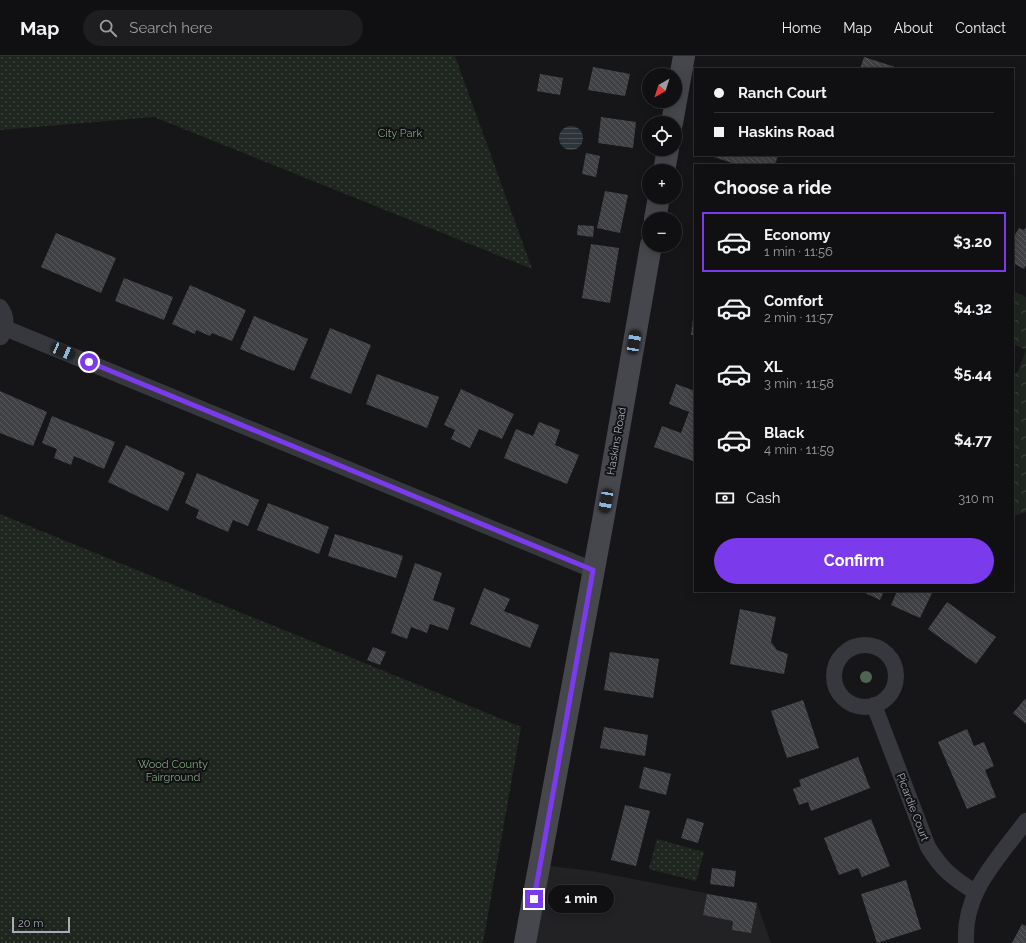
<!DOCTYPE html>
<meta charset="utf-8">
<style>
:root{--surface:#101012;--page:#1e1e20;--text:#f1f3f6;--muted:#9c9d9f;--line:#303032;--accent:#7c3aed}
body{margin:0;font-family:Raleway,sans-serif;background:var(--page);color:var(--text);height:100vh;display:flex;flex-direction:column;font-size:15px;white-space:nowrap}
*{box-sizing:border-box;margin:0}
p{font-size:13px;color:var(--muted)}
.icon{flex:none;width:22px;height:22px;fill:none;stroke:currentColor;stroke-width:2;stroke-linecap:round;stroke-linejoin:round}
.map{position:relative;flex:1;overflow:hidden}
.details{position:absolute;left:694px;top:108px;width:320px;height:428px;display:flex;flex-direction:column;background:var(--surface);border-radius:0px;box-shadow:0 2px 10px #0003,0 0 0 1px var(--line)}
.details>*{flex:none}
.top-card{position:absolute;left:694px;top:12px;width:320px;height:88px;border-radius:0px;box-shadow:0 2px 10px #0003,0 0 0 1px var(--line);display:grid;align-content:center;height:88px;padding:0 20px;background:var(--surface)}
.needle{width:26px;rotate:219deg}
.controls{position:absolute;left:642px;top:12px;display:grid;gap:8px}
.controls a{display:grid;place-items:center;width:40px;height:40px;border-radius:50%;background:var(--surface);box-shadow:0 2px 10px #0003,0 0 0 1px var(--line);font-size:20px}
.scale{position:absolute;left:12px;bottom:10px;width:58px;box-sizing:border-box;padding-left:4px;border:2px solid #a8adb8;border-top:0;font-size:11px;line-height:14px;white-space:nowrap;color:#a8adb8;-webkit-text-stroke:3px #111113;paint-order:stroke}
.end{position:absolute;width:18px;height:18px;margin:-9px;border:5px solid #7c3aed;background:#fff;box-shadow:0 0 0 2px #fff}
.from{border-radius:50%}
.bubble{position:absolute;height:28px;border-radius:14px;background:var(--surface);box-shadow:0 2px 10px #0003,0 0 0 1px var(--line);font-size:13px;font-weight:700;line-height:28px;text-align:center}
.car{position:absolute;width:12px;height:24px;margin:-12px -6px;border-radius:5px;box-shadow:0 0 3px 1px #0007;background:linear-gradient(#222 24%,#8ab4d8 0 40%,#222 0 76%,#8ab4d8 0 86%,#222 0)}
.top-card b{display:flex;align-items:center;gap:14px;height:38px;font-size:15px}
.top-card b+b{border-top:1px solid var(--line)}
.top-card i{width:10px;height:10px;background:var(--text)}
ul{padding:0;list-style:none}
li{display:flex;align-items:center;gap:12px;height:60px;margin:0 8px 6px;padding:0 12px;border:2px solid transparent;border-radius:0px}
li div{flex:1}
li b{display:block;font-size:15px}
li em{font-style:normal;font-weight:700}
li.on{border-color:var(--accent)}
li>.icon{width:36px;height:36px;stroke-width:1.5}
h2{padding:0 20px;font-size:18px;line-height:48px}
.pay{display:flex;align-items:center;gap:10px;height:44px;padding:0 20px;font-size:15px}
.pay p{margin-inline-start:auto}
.primary-button{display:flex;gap:8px;margin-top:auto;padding:8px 20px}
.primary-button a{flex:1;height:46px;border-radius:24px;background:var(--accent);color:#fff;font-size:16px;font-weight:700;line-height:46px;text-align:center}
header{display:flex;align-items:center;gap:24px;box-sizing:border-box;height:56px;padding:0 20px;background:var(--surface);border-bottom:1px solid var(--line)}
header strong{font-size:19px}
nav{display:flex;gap:22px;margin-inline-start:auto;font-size:14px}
.search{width:280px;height:36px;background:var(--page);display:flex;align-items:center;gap:10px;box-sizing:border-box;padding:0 14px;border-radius:22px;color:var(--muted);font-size:15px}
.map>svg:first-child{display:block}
.built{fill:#222225}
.forest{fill:url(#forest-crowns)}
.park{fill:url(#park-dots)}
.water{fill:url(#water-rules)}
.building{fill:url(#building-back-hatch)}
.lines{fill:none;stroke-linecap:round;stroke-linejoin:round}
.minor{stroke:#37383d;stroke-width:16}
.secondary{stroke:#45474d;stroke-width:22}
.tree{fill:#506452}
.route{stroke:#7c3aed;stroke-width:5}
.labels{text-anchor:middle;stroke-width:4;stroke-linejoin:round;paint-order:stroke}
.park-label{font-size:11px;fill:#7fa381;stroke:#111113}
.street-label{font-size:11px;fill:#a8adb8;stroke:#111113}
</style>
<header>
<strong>Map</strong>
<div class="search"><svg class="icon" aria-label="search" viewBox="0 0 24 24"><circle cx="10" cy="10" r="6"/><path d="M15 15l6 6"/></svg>Search here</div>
<nav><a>Home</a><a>Map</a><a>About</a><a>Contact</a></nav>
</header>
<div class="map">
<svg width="1026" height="887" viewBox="0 0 1026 887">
<defs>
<pattern id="forest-crowns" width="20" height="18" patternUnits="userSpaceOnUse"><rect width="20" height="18" fill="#1e261f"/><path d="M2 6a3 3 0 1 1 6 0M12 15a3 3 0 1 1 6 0" fill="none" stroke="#3c433d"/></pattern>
<pattern id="park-dots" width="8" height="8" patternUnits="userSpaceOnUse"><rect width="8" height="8" fill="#1e261f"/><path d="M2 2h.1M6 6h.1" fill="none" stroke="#3c433d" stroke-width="1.8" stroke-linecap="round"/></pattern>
<pattern id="water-rules" width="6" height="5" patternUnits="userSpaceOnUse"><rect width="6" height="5" fill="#2c353c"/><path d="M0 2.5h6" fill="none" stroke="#485056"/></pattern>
<pattern id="building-back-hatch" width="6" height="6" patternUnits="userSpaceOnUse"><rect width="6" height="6" fill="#404145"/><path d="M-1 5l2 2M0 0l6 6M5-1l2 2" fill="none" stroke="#595a5e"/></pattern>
</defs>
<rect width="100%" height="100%" fill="#161618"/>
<path class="built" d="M550,810L592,815L757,847L771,887H535Z"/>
<path class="forest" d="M1013,235L1026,241V456L1013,460V320L1018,315L1026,294L1013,288Z"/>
<path class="park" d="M0,0H455L532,213L154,61L0,74Z
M0,458L521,671L483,887H0Z
M657,783L704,796L696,825L649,813Z"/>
<path class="water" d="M559 82a12 12 0 1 1 24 0a12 12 0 1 1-24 0Z"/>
<path class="building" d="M864,1L895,11V13H860Z
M593,11L630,18L625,40L588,34Z
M540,18L563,22L560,39L537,35Z
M601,61L636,66L633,92L598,87Z
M586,97L600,100L596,121L582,118Z
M708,99H778L775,109H738Z
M605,135L628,139L620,177L597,172Z
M578,169L594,170L593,181L577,179Z
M1026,171V209L1024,213L1013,207V182L1019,172L1024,174Z
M56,177L116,202L101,237L41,211Z
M591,188L619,192L610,247L582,242Z
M124,222L173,241L164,264L115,245Z
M190,229L246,254L232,285L212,277L210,280L196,274L195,278L172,268Z
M694,254H695V279H691Z
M254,260L308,283L294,315L240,293Z
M330,272L371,289L351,338L310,322Z
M377,318L439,341L427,372L366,348Z
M676,328L695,335V401L693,405L654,391L662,370L681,377L689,356L669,348Z
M461,333L514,358L502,383L479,373L470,392L451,383L455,374L444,369Z
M0,335L47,356L33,390L0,377Z
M52,360L115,386L104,413L74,400L71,409L54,402L57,393L42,387Z
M539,366L560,374L555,389L579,399L567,428L504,402L516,373L533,380Z
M126,389L185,417L168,455L108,426Z
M197,417L259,444L248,470L233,464L228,476L196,462L199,454L185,447Z
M268,447L329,471L319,498L257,474Z
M335,478L403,500L396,522L328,500Z
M415,507L442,517L433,544L455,552L448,574L430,568L427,577L411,571L407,583L391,577Z
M484,532L510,543L504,555L539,569L530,592L470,568Z
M861,535H884L880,544Z
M897,535H933L920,562L891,549Z
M947,546L996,581L976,608L928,573Z
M740,553L776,561L771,586L777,594L788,598L784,618L730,608Z
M373,591L386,596L380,609L367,604Z
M610,596L659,603L653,642L604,634Z
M1026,642V668L1013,657Z
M803,644L819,692L787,702L771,655Z
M604,671L648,679L645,700L600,692Z
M967,673L974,690L984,686L994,710L985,714L996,741L967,753L938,686Z
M858,701L870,732L811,755L808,746L799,749L793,733L801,730L799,724Z
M644,711L671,718L666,739L639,732Z
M625,749L650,755L636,810L611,804Z
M687,762L704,767L698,787L681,782Z
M871,763L890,810L862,821L858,812L839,819L824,782Z
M712,812L736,815L734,831L710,828Z
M906,824L921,873L877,887L861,838Z
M707,838L757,847L751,877L732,874L733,865L703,859Z
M1022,868L1026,870V887H1012Z"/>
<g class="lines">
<path class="minor" d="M0,251C7,260 7,270 1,281
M5,272L593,514
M834 620a31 31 0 1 1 62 0a31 31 0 1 1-62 0Z
M874,649L928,791C942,814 953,822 975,836
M966,887C963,836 997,804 1026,765"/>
<path class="secondary" d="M672,67L684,0
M664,115L668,93
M655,163L659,141
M525,887L604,459L651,189"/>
</g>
<circle class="tree" cx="866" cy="621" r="6"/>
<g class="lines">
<path class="route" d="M89,306L593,514L534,843"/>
</g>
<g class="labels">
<g class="park-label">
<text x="400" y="81">City Park</text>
<text x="173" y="712">Wood County<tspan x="173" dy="13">Fairground</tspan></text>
</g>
<g class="street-label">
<text transform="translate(616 385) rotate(-80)" y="4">Haskins Road</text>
<text transform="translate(913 751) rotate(69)" y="4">Picardie Court</text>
</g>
</g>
</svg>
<div class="controls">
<a><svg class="needle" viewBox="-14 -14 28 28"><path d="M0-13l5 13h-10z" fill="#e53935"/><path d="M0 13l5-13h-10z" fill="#9c9d9f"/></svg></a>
<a><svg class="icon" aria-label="locate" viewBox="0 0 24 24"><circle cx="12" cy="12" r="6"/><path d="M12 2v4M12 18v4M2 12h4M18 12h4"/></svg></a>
<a>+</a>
<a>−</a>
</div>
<div class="scale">20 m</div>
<i class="end from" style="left:89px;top:306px"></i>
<i class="end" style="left:534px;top:843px"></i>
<div class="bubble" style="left:548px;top:829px;width:66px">1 min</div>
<i class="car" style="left:634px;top:286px;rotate:10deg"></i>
<i class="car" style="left:63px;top:295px;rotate:113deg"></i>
<i class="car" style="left:606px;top:445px;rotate:190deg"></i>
<div class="top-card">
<b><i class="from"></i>Ranch Court</b>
<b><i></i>Haskins Road</b>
</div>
<section class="details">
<h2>Choose a ride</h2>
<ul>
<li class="on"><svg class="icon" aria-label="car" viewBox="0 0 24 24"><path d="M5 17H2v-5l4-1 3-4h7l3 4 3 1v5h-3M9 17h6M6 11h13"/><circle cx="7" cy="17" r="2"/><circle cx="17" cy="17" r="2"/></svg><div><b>Economy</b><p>1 min · 11:56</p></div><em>$3.20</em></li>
<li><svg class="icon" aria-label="car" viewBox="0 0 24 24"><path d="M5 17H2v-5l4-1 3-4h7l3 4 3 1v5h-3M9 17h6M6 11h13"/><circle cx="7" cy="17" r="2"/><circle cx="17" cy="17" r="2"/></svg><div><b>Comfort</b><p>2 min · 11:57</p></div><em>$4.32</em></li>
<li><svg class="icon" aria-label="car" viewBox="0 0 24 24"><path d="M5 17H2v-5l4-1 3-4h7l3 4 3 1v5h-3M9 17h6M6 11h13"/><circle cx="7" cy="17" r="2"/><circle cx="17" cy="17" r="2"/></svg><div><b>XL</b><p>3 min · 11:58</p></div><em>$5.44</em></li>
<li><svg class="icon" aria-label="car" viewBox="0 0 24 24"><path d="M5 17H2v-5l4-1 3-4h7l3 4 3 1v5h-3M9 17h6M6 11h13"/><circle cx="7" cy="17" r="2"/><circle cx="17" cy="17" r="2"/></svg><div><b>Black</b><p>4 min · 11:59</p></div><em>$4.77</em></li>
</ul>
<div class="pay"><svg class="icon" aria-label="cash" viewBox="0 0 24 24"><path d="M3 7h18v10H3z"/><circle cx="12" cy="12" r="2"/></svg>Cash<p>310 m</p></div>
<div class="primary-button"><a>Confirm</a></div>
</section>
</div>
